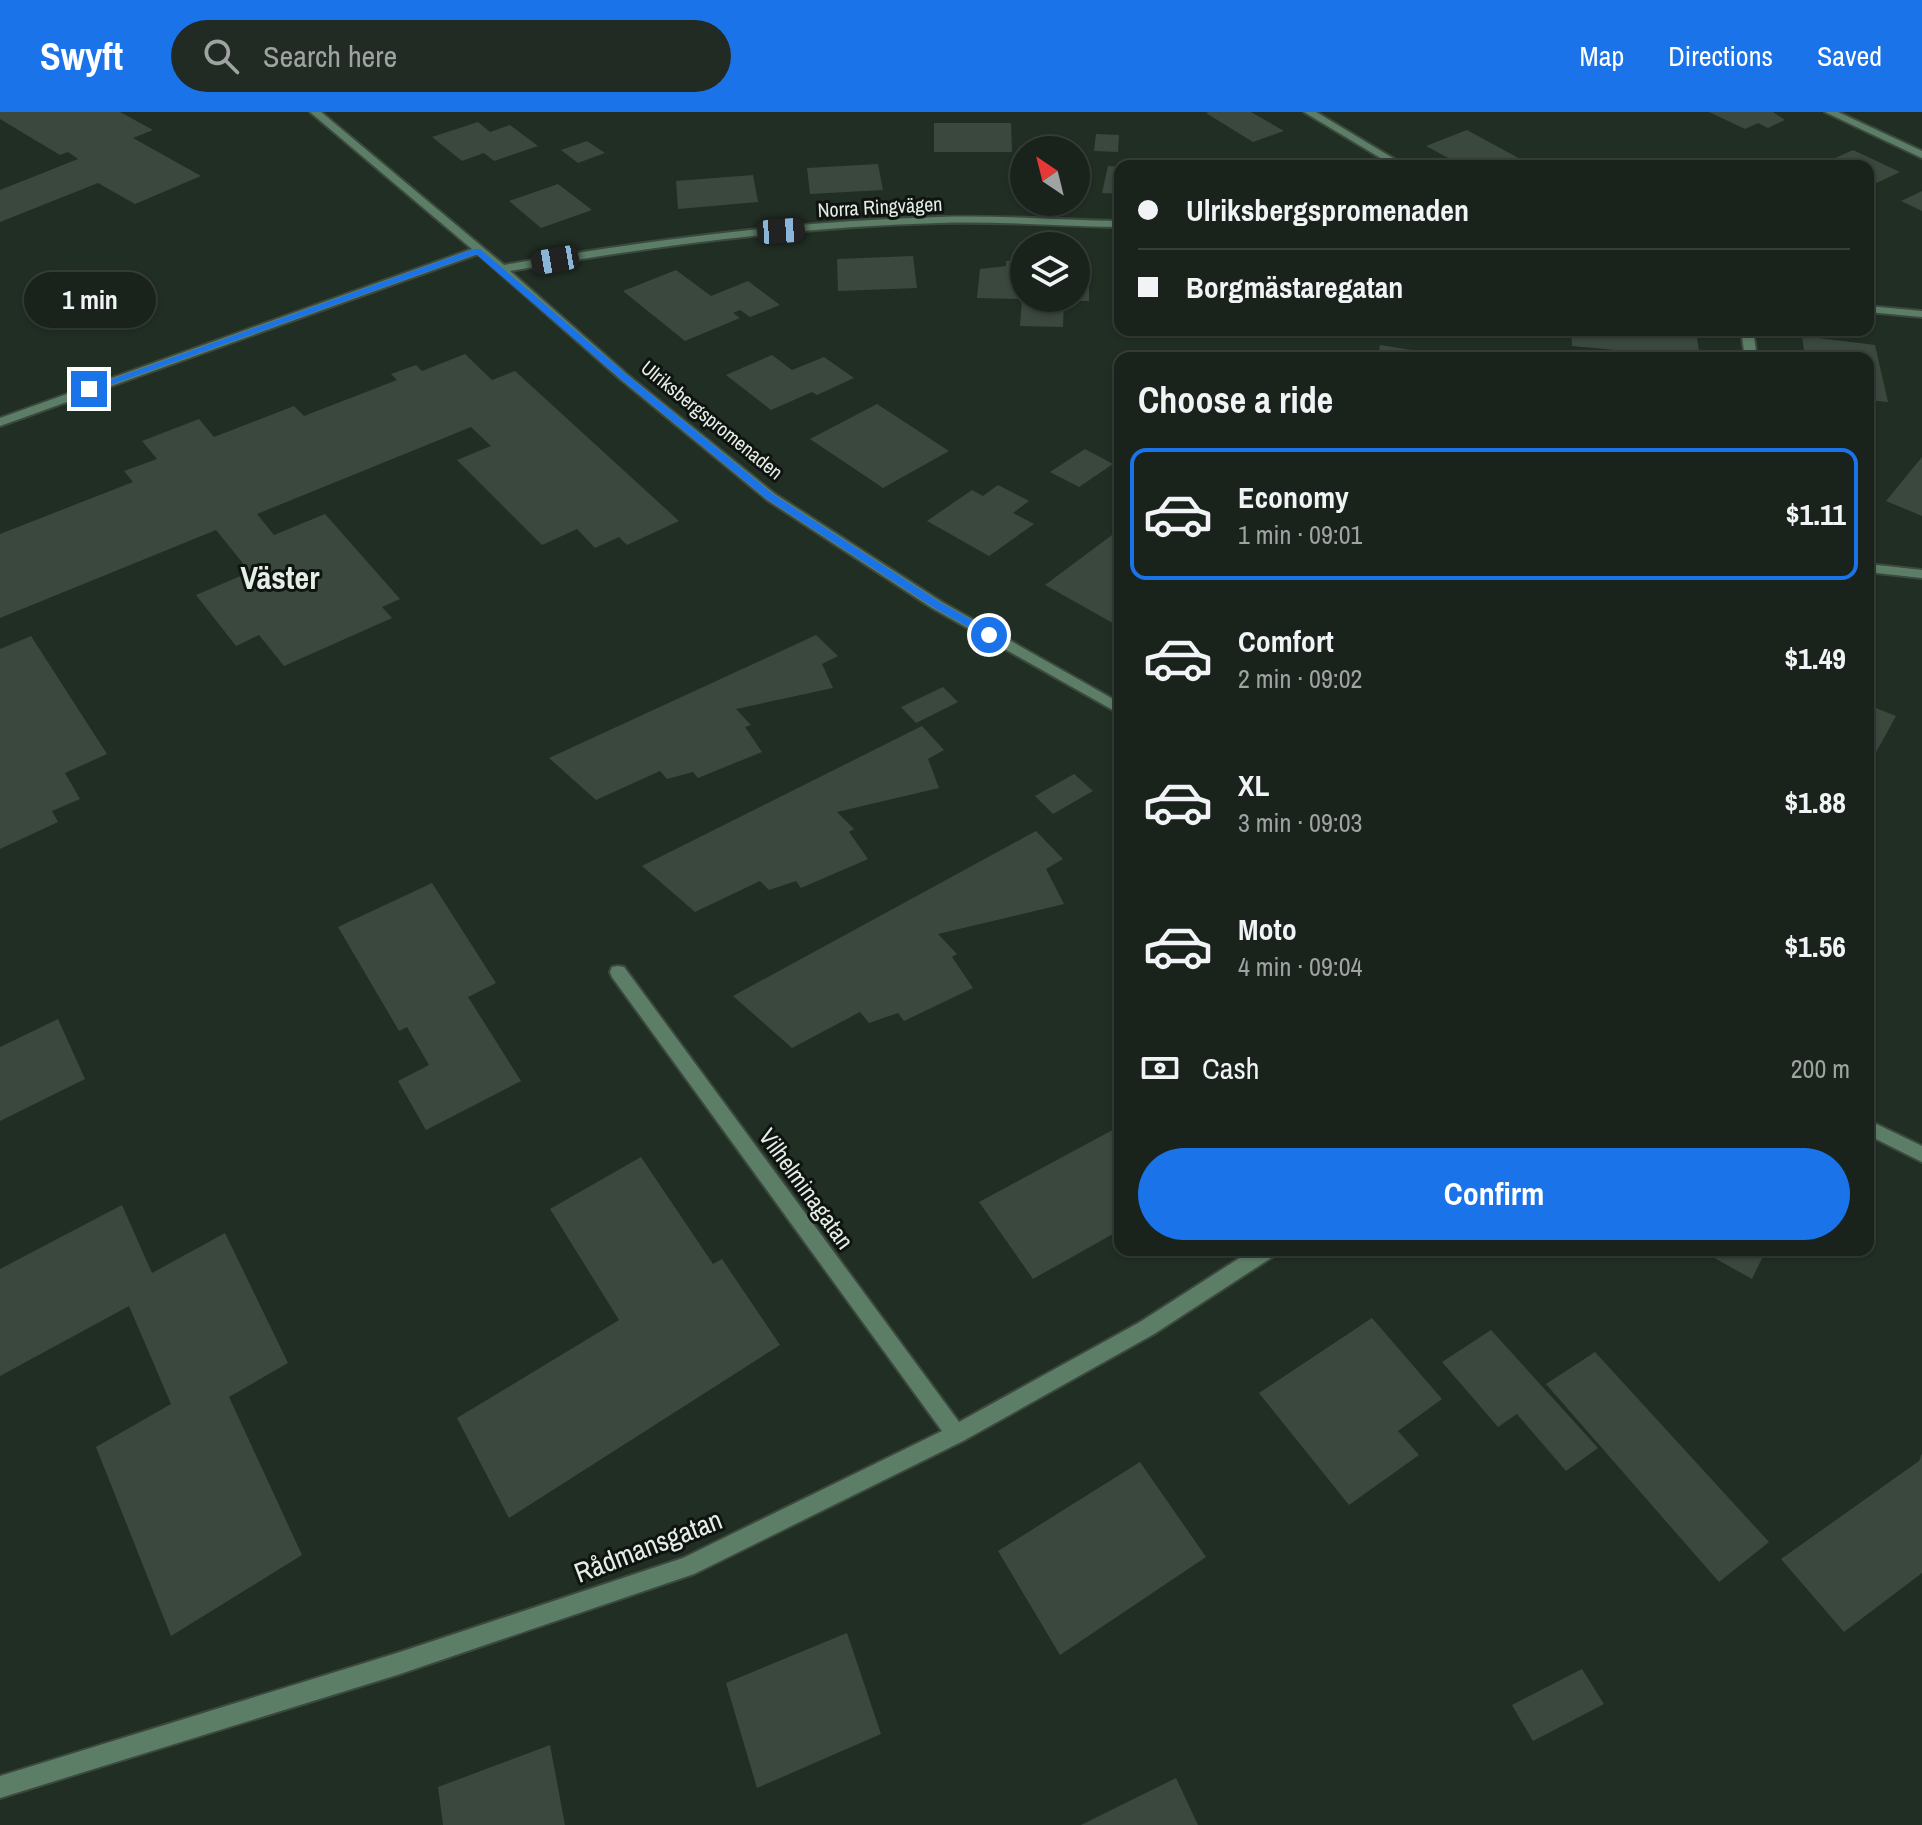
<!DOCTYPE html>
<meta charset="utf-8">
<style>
:root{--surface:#19221b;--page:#222a24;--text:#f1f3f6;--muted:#9fa4a3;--line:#373f3a;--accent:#1a73e8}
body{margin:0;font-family:"Archivo Narrow",sans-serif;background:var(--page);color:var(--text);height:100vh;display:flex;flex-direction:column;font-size:30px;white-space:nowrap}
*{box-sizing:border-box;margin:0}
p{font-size:26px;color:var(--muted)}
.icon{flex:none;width:44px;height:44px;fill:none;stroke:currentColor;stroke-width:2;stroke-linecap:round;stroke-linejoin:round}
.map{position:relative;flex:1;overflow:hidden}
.details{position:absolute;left:1114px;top:240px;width:760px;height:904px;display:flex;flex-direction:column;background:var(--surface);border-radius:16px;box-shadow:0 2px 6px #0004,0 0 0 2px var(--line)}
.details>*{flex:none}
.guide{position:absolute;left:1114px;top:48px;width:760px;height:176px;border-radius:16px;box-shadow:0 2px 6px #0004,0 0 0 2px var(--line);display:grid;align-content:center;height:176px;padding:0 24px;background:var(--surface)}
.needle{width:52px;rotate:325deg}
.fabs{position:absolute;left:1010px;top:24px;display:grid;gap:16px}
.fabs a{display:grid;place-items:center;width:80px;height:80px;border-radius:50%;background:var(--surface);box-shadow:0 2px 6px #0004,0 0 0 2px var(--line);font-size:40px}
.end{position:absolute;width:36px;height:36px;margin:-18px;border:10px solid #1a73e8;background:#fff;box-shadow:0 0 0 4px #fff}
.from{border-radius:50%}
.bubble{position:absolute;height:56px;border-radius:28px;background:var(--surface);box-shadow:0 2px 6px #0004,0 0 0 2px var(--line);font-size:26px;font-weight:700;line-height:56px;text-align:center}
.car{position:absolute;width:24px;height:48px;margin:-24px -12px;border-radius:10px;box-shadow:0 0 6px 2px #0007;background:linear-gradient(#222 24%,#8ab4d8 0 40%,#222 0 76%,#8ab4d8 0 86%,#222 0)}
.guide b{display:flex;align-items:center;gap:28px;height:76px;font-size:30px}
.guide b+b{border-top:2px solid var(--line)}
.guide i{width:20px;height:20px;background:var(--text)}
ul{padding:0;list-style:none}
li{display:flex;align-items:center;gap:24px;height:132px;margin:0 16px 12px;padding:0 8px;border:4px solid transparent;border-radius:16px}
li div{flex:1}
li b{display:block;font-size:30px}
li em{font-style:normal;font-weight:700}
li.selected{border-color:var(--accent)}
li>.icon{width:72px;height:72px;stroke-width:1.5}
h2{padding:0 24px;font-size:36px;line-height:96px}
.pay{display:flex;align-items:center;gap:20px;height:88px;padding:0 24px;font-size:30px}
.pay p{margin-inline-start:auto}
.action{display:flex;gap:16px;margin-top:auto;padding:16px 24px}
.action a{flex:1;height:92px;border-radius:48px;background:var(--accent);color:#fff;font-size:32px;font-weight:700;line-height:92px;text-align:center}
header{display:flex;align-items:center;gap:48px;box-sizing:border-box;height:112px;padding:0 40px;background:var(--accent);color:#fff}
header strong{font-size:38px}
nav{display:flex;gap:44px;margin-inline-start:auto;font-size:28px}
.search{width:560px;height:72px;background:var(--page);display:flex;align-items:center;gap:20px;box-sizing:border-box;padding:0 28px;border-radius:44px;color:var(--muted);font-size:30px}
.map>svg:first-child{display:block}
.building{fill:#3b483e}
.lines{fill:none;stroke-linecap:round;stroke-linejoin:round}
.minor-casing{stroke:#3c493f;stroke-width:4}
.minor{fill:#5d7e66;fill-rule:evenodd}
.route{fill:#1a73e8}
.labels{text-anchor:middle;stroke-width:6;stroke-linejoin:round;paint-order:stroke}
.far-street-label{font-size:20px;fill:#e5ede7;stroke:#0f1410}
.street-label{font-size:24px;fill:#e5ede7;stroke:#0f1410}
.near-street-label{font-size:28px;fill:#e5ede7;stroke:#0f1410}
.district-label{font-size:32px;font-weight:bold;fill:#e5ede7;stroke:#0f1410}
</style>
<header>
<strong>Swyft</strong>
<div class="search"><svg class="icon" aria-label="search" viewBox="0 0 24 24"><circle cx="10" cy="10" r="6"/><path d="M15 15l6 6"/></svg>Search here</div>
<nav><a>Map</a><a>Directions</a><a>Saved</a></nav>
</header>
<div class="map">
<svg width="1922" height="1713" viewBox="0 0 1922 1713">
<rect width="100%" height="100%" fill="#212e24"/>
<path class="building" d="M0,0H120L153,18L133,26L201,64L135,92L98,71L0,110V78L78,47L68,40L60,43L0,7Z
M1209,0H1251L1284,19L1253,30L1206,1Z
M1709,0H1773L1785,8L1768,16L1758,11L1745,17Z
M478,10L490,20L510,13L538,34L494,49L484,41L462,49L432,25Z
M934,11H1011L1012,40H934Z
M1467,18L1524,49L1511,54H1463L1426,34Z
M1096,22L1119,23L1118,40L1094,39Z
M587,29L605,41L578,51L561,38Z
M1853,38L1900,60L1870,74L1868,54L1822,52Z
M878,52L883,78L810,82L807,56Z
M1108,54L1120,55V82L1102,81Z
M753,63L758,90L678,97L676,69Z
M558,72L592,98L541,116L509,89Z
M1922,79V99L1901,89Z
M913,144L917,176L838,179L837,147Z
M1006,149H1024V186H1064L1063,215L1020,214L1022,187L977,186L980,157L1006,154Z
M1076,155L1089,156V189H1076Z
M676,158L711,184L748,169L780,193L750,205L740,198L733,201L740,206L685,229L623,179Z
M1571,218H1696L1700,246L1572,234Z
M1802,224L1875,233L1888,290L1868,288V246H1805Z
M1380,233L1424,240L1423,246H1378Z
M465,242L492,268L515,259L679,409L627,433L619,425L595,436L577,417L542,433L457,348L491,334L471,315L257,402L274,423L325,402L400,487L382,495L392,506L284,554L259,523L236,534L196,483L250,460L216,418L0,506V422L133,370L124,359L157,347L142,329L199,307L214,325L294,294L304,304L397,268L391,262L416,253L422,259Z
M772,243L792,258L824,245L854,266L817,283L812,280L771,298L726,263Z
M877,292L949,339L883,376L810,327Z
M1085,337L1113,352L1079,375L1050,360Z
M1922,345V404L1886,389Z
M998,373L1029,389L1013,401L1034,412L989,444L927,409L972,378L983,384Z
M1120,417V515L1045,473Z
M816,523L838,544L822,552L833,576L736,597L751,613L745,615L762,640L698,666L693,660L667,667L660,659L596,688L549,646Z
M31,524L107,642L65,661L80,687L52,699L58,710L0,737V537Z
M943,575L958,590L916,611L901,595Z
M1868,593L1896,604L1868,655Z
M922,614L944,638L928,647L939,676L837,700L854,717L849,720L868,747L801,776L796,769L769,778L760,769L695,800L642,754Z
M1074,662L1093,679L1053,702L1035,684Z
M1036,719L1063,747L1046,757L1064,792L938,822L957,842L952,845L973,876L904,909L898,901L869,911L860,900L792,936L733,884Z
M432,771L496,871L468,885L521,969L426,1018L398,969L429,953L407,915L399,919L338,815Z
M58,907L85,967L0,1009V935Z
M1120,1014V1118L1033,1167L979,1090Z
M641,1045L713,1152L722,1147L780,1233L509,1406L457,1306L619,1208L550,1097Z
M122,1093L152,1161L225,1121L288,1251L229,1285L302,1443L171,1524L96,1335L171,1292L129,1194L0,1264V1157Z
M1700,1138H1766L1752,1167Z
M1372,1206L1442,1287L1398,1319L1419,1343L1349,1393L1259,1281Z
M1491,1218L1598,1336L1566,1359L1517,1302L1498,1315L1442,1250Z
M1595,1240L1769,1430L1719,1470L1546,1272Z
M1922,1341V1461L1844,1520L1781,1447L1919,1349Z
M1140,1350L1206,1445L1060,1543L998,1439Z
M847,1521L881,1622L757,1676L726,1571Z
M1582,1557L1604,1592L1533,1629L1512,1593Z
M550,1633L565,1713H443L438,1675Z
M1176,1666L1198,1713H1081Z"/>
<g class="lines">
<g class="minor-casing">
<path id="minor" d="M310,0H321L504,153C648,128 792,109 938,105C999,103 1059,108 1120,109V115C1059,114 999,109 938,111C794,115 652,134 510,159L628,263L775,382L942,490L1120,591V602L932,496L767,388L620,267L478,142L0,314V306L472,137Z
M1304,0H1316L1406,54H1394Z
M1825,0H1838L1922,39V46Z
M1868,194L1922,199V205L1868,200Z
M1741,218H1753L1757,246H1745Z
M1868,452L1922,458V466L1868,460Z
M618,854L624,855L959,1310L1140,1210L1252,1138H1277L1274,1144L1154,1222L963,1329L694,1462L397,1563L0,1686V1664L397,1541L683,1446L942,1319L612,865L610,860L612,855Z
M1868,1008L1922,1034V1050L1868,1023Z"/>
</g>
<use href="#minor" class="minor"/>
</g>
<path class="route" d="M474,137H480L627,263L774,383L941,491L993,520V525H986L933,495L767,387L621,267L476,142L93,279L85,277Z"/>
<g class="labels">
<g class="far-street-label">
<text transform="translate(880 95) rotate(-3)" y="7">Norra Ringvägen</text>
<text transform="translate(712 308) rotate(39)" y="7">Ulriksbergspromenaden</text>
</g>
<g class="street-label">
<text transform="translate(806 1077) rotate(54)" y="8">Vilhelminagatan</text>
</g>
<g class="near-street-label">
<text transform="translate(648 1434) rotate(-21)" y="10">Rådmansgatan</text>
</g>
<g class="district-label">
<text x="280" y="477">Väster</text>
</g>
</g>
</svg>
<div class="fabs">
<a><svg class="needle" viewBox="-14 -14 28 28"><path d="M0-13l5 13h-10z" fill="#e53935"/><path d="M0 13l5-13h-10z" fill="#9fa4a3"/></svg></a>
<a><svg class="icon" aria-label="layers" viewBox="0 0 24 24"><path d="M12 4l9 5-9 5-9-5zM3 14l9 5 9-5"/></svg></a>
</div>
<i class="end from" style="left:989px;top:523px"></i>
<i class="end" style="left:89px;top:277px"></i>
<div class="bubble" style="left:24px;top:160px;width:132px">1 min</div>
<i class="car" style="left:781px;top:119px;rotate:86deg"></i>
<i class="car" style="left:555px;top:148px;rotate:260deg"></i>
<div class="guide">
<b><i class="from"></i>Ulriksbergspromenaden</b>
<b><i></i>Borgmästaregatan</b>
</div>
<section class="details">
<h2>Choose a ride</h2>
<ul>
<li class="selected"><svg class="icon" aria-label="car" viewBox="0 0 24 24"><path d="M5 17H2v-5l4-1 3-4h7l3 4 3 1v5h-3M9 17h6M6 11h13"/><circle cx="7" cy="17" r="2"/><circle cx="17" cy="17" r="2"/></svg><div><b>Economy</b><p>1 min · 09:01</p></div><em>$1.11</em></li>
<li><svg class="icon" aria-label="car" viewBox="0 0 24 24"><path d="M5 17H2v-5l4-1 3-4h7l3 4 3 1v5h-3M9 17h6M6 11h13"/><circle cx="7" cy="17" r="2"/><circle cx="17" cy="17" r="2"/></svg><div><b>Comfort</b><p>2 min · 09:02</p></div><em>$1.49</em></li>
<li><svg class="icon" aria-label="car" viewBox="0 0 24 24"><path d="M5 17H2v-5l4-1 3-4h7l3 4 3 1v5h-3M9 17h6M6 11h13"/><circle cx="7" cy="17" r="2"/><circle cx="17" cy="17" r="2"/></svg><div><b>XL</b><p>3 min · 09:03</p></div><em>$1.88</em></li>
<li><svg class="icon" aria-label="car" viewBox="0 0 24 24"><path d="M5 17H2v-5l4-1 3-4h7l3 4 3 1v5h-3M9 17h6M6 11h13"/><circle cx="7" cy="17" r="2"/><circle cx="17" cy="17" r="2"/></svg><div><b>Moto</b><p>4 min · 09:04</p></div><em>$1.56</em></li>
</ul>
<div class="pay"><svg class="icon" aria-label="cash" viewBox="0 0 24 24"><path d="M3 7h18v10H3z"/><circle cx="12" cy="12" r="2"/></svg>Cash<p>200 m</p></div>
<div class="action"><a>Confirm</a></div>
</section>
</div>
